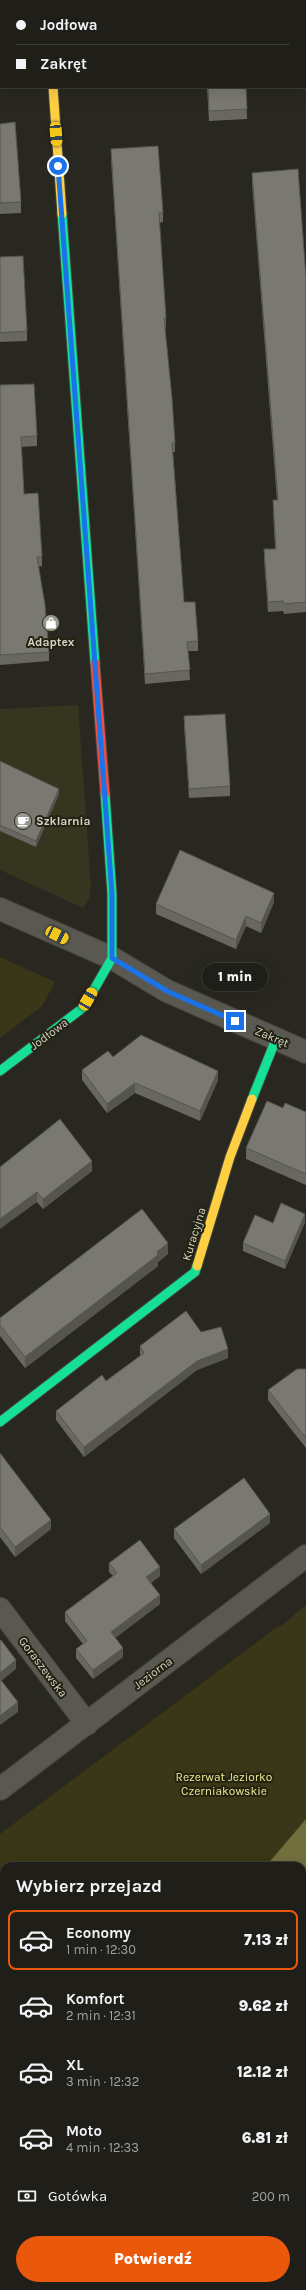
<!DOCTYPE html>
<html lang="pl">
<meta charset="utf-8">
<style>
:root{--surface:#1f1e18;--page:#272721;--text:#f1f3f6;--muted:#a1a2a2;--line:#3c3c37;--accent:#ea580c}
body{margin:0;font-family:Karla,sans-serif;background:var(--page);color:var(--text);height:100vh;display:flex;flex-direction:column;font-size:15px;white-space:nowrap}
*{box-sizing:border-box;margin:0}
p{font-size:13px;color:var(--muted)}
.icon{flex:none;width:22px;height:22px;fill:none;stroke:currentColor;stroke-width:2;stroke-linecap:round;stroke-linejoin:round}
.map{position:relative;flex:1;overflow:hidden}
.sheet{position:absolute;left:0px;top:1862px;width:306px;height:428px;display:flex;flex-direction:column;background:var(--surface);border-radius:12px 12px 0 0;box-shadow:0 4px 16px #0002,0 0 0 1px var(--line)}
.sheet>*{flex:none}
.top-card{position:absolute;left:0px;top:0px;width:306px;height:88px;box-shadow:0 4px 16px #0002,0 0 0 1px var(--line);display:grid;align-content:center;height:88px;padding:0 16px;background:var(--surface)}
.end{position:absolute;width:18px;height:18px;margin:-9px;border:5px solid #1a73e8;background:#fff;box-shadow:0 0 0 2px #fff}
.from{border-radius:50%}
.bubble{position:absolute;height:28px;border-radius:14px;background:var(--surface);box-shadow:0 4px 16px #0002,0 0 0 1px var(--line);font-size:13px;font-weight:800;line-height:28px;text-align:center}
.car{position:absolute;width:12px;height:24px;margin:-12px -6px;border-radius:5px;box-shadow:0 0 3px 1px #0007;background:linear-gradient(#f5c518 24%,#345 0 40%,#f5c518 0 76%,#345 0 86%,#f5c518 0)}
.top-card b{display:flex;align-items:center;gap:14px;height:38px;font-size:15px}
.top-card b+b{border-top:1px solid var(--line)}
.top-card i{width:10px;height:10px;background:var(--text)}
ul{padding:0;list-style:none}
li{display:flex;align-items:center;gap:12px;height:60px;margin:0 8px 6px;padding:0 8px;border:2px solid transparent;border-radius:8px}
li div{flex:1}
li b{display:block;font-size:15px}
li em{font-style:normal;font-weight:800}
li.current{border-color:var(--accent)}
li>.icon{width:36px;height:36px;stroke-width:1.5}
h2{padding:0 16px;font-size:18px;line-height:48px}
.pay{display:flex;align-items:center;gap:10px;height:44px;padding:0 16px;font-size:15px}
.pay p{margin-inline-start:auto}
.button{display:flex;gap:8px;margin-top:auto;padding:8px 16px}
.button a{flex:1;height:46px;border-radius:24px;background:var(--accent);color:#fff;font-size:16px;font-weight:800;line-height:46px;text-align:center}
.map>svg:first-child{display:block}
.built{fill:#36351f}
.green{fill:#393717;fill-rule:evenodd}
.water{fill:#726f3e}
.lines{fill:none;stroke-linecap:round;stroke-linejoin:round}
.street-casing{stroke:#44443c;stroke-width:24}
.fast-casing{stroke:#44443c;stroke-width:11}
.slow-casing{stroke:#44443c;stroke-width:11}
.jam-casing{stroke:#44443c;stroke-width:11}
.street{stroke:#595851;stroke-width:22}
.fast{stroke:#16e098;stroke-width:9}
.slow{stroke:#ffcf43;stroke-width:9}
.jam{stroke:#f24e42;stroke-width:9}
.wall{fill:#686761}
.shaded-wall{fill:#55544f}
.building{fill:#797871;stroke:#55544f}
.route{stroke:#1a73e8;stroke-width:5}
.labels{text-anchor:middle;stroke-width:4;stroke-linejoin:round;paint-order:stroke}
.poi-label{font-size:12px;font-weight:bold;fill:#d4d4ca;stroke:#232312}
.street-label{font-size:12px;fill:#d4d4ca;stroke:#232312}
.park-label{font-size:12px;fill:#ece895;stroke:#232312}
</style>
<div class="map">
<svg width="306" height="2290" viewBox="0 0 306 2290">
<rect width="100%" height="100%" fill="#292820"/>
<path class="built" d="M78,705L91,887L89,899L83,908L0,870V709Z"/>
<path class="green" d="M0,957L55,982L42,1006L0,1038Z
M306,1605V2290H0V1834L277,1627L281,1626ZM4,1866H302V2286H4Z"/>
<path class="water" d="M306,1819V2290H0V2118L4,2116V2286H302V1866H266Z"/>
<g class="lines">
<g class="street-casing">
<path id="street" d="M46,0V1
M0,909L112,958L167,991L306,1052
M0,1609L87,1724
M0,1789L306,1556"/>
</g>
<g class="fast-casing">
<path id="fast" d="M62,214L95,663
M0,1071L84,1007L112,958V894L105,793
M252,1099L276,1039
M0,1422L195,1272L197,1266"/>
</g>
<g class="slow-casing">
<path id="slow" d="M53,87L62,214
M197,1266L230,1157L252,1099"/>
</g>
<g class="jam-casing">
<path id="jam" d="M95,663L105,793"/>
</g>
<use href="#street" class="street"/>
<use href="#fast" class="fast"/>
<use href="#slow" class="slow"/>
<use href="#jam" class="jam"/>
</g>
<path class="wall" d="M96,0H306V18H305V1H96Z
M207,87H246L247,119L209,121Z
M0,124L21,202V213L0,214Z
M111,149L163,213V222L159,223L166,318V327L165,328L175,443V452H173L184,602L198,641V651H188L190,680L145,684L111,159Z
M252,173L306,278V612L284,614L283,611L268,612L264,559V549H275L273,510V500H277L252,183Z
M0,257L27,331V341L0,342Z
M0,385L37,436V446L21,447L24,494L42,557V566L38,567L49,652V661L0,665Z
M184,716L230,786V796L189,798L184,726Z
M0,761L59,794L36,847L0,831Z
M274,902L261,933L246,926L236,949L156,914V904Z
M113,1057L218,1080L200,1121L135,1093L107,1113L82,1080V1070Z
M283,1108L306,1112V1185L246,1159V1148Z
M0,1167L92,1171L43,1209L37,1202Z
M305,1222L285,1269L243,1251V1243L273,1223Z
M168,1254L158,1262V1266L25,1368L0,1336V1318Z
M201,1332L228,1358L197,1370L84,1457L56,1420V1411L106,1381L140,1356V1346Z
M306,1369V1448L268,1400V1390Z
M0,1453L51,1529L15,1557L0,1537Z
M270,1523L201,1574L174,1538V1529Z
M109,1563L160,1576L151,1583L160,1604L115,1638L123,1657L93,1679L76,1658V1649L83,1644L65,1621V1612L113,1576L109,1572Z"/>
<path class="shaded-wall" d="M59,789V794L36,847V841Z
M274,893V902L261,933V923Z
M246,916V926L236,949V940Z
M218,1071V1080L200,1121V1111Z
M135,1083V1093L107,1113V1104Z
M92,1161V1171L43,1209V1199Z
M37,1192V1202L0,1229V1219Z
M305,1214V1222L285,1269V1261Z
M168,1243V1254L158,1262V1266L25,1368V1357Z
M228,1349V1358L197,1370L84,1457V1447L197,1361Z
M270,1514V1523L201,1574V1565Z
M51,1520V1529L15,1557V1547Z
M160,1567V1576L146,1586V1577Z
M160,1595V1604L111,1641V1632Z
M123,1648V1657L93,1679V1670Z
M16,1660V1669L0,1682V1673Z
M18,1702V1712L0,1725V1716Z"/>
<path class="building" d="M97,0H306V8H305V1H97Z
M208,87H246L247,109L209,111Z
M15,122L21,202L0,203V124Z
M158,146L163,213H159L166,318H164L172,398L175,443H172L184,602H195L198,641L187,642L190,670L145,674L111,149Z
M298,169L306,278V602L284,604L283,601L268,602L264,549H276L273,500H278L252,173Z
M23,256L27,331L0,333V257Z
M34,384L37,436L21,437L24,494L38,493L42,557H37L45,605L49,652L0,655V385Z
M225,714L230,786L189,789L184,716Z
M0,761L59,789L36,841L0,825Z
M180,850L274,893L261,923L246,916L236,940L156,904Z
M141,1035L218,1071L200,1111L135,1083L107,1104L82,1070L108,1051L113,1057Z
M267,1101L283,1108L285,1103L306,1112V1174L246,1148Z
M60,1119L92,1161L43,1199L37,1192L0,1219V1167Z
M281,1203L305,1214L285,1261L243,1243L255,1215L273,1223Z
M142,1209L168,1243L157,1252L158,1255L25,1357L0,1325V1318Z
M186,1311L201,1332L221,1327L228,1349L197,1361L84,1447L56,1411L102,1375L106,1381L144,1353L140,1346Z
M297,1369H306V1438L268,1390Z
M0,1453L51,1520L15,1547L0,1527Z
M244,1478L270,1514L201,1565L174,1529Z
M140,1540L160,1567L146,1577L160,1595L111,1632L123,1648L93,1670L76,1649L87,1641L65,1612L117,1573L109,1563Z
M1,1640L16,1660L0,1673V1641Z
M0,1679L18,1702L0,1716Z"/>
<g class="lines">
<path class="route" d="M58,166L112,894V958L167,991L235,1021"/>
</g>
<defs>
<g id="shop-disc" transform="scale(0.9)"><circle r="9.5" fill="#98988e" stroke="#232312"/><path d="M-5-2.5h2.3a2.7 3.5 0 0 1 5.4 0H5L5.5 6h-11ZM-1.5-2.5h3a1.5 2.3 0 0 0-3 0Z" fill="#fff"/></g>
<g id="cafe-disc" transform="scale(0.9)"><circle r="9.5" fill="#98988e" stroke="#232312"/><path d="M-5.5-4.5H6V0H3Q3 3.5 0 3.5H-2.5Q-5.5 3.5-5.5 0ZM3-3.2v2h1.7v-2ZM-6 4.5H4V6H-6Z" fill="#fff"/></g>
</defs>
<g fill-rule="evenodd">
<use href="#shop-disc" x="51" y="623"/>
<use href="#cafe-disc" x="23" y="821"/>
</g>
<g class="labels">
<g class="poi-label">
<text x="51" y="646">Adaptex</text>
<text x="36" y="825" text-anchor="start">Szklarnia</text>
</g>
<g class="street-label">
<text transform="translate(49 1034) rotate(-37)" y="4">Jodłowa</text>
<text transform="translate(272 1037) rotate(23)" y="4">Zakręt</text>
<text transform="translate(194 1234) rotate(-73)" y="4">Kuracyjna</text>
<text transform="translate(43 1667) rotate(53)" y="4">Goraszewska</text>
<text transform="translate(153 1673) rotate(-37)" y="4">Jeziorna</text>
</g>
<g class="park-label">
<text x="224" y="1781">Rezerwat Jeziorko<tspan x="224" dy="14">Czerniakowskie</tspan></text>
</g>
</g>
</svg>
<i class="end from" style="left:58px;top:166px"></i>
<i class="end" style="left:235px;top:1021px"></i>
<div class="bubble" style="left:202px;top:963px;width:66px">1 min</div>
<i class="car" style="left:56px;top:134px;rotate:176deg"></i>
<i class="car" style="left:57px;top:935px;rotate:117deg"></i>
<i class="car" style="left:88px;top:999px;rotate:30deg"></i>
<div class="top-card">
<b><i class="from"></i>Jodłowa</b>
<b><i></i>Zakręt</b>
</div>
<section class="sheet">
<h2>Wybierz przejazd</h2>
<ul>
<li class="current"><svg class="icon" aria-label="car" viewBox="0 0 24 24"><path d="M5 17H2v-5l4-1 3-4h7l3 4 3 1v5h-3M9 17h6M6 11h13"/><circle cx="7" cy="17" r="2"/><circle cx="17" cy="17" r="2"/></svg><div><b>Economy</b><p>1 min · 12:30</p></div><em>7.13 zł</em></li>
<li><svg class="icon" aria-label="car" viewBox="0 0 24 24"><path d="M5 17H2v-5l4-1 3-4h7l3 4 3 1v5h-3M9 17h6M6 11h13"/><circle cx="7" cy="17" r="2"/><circle cx="17" cy="17" r="2"/></svg><div><b>Komfort</b><p>2 min · 12:31</p></div><em>9.62 zł</em></li>
<li><svg class="icon" aria-label="car" viewBox="0 0 24 24"><path d="M5 17H2v-5l4-1 3-4h7l3 4 3 1v5h-3M9 17h6M6 11h13"/><circle cx="7" cy="17" r="2"/><circle cx="17" cy="17" r="2"/></svg><div><b>XL</b><p>3 min · 12:32</p></div><em>12.12 zł</em></li>
<li><svg class="icon" aria-label="car" viewBox="0 0 24 24"><path d="M5 17H2v-5l4-1 3-4h7l3 4 3 1v5h-3M9 17h6M6 11h13"/><circle cx="7" cy="17" r="2"/><circle cx="17" cy="17" r="2"/></svg><div><b>Moto</b><p>4 min · 12:33</p></div><em>6.81 zł</em></li>
</ul>
<div class="pay"><svg class="icon" aria-label="cash" viewBox="0 0 24 24"><path d="M3 7h18v10H3z"/><circle cx="12" cy="12" r="2"/></svg>Gotówka<p>200 m</p></div>
<div class="button"><a>Potwierdź</a></div>
</section>
</div>
